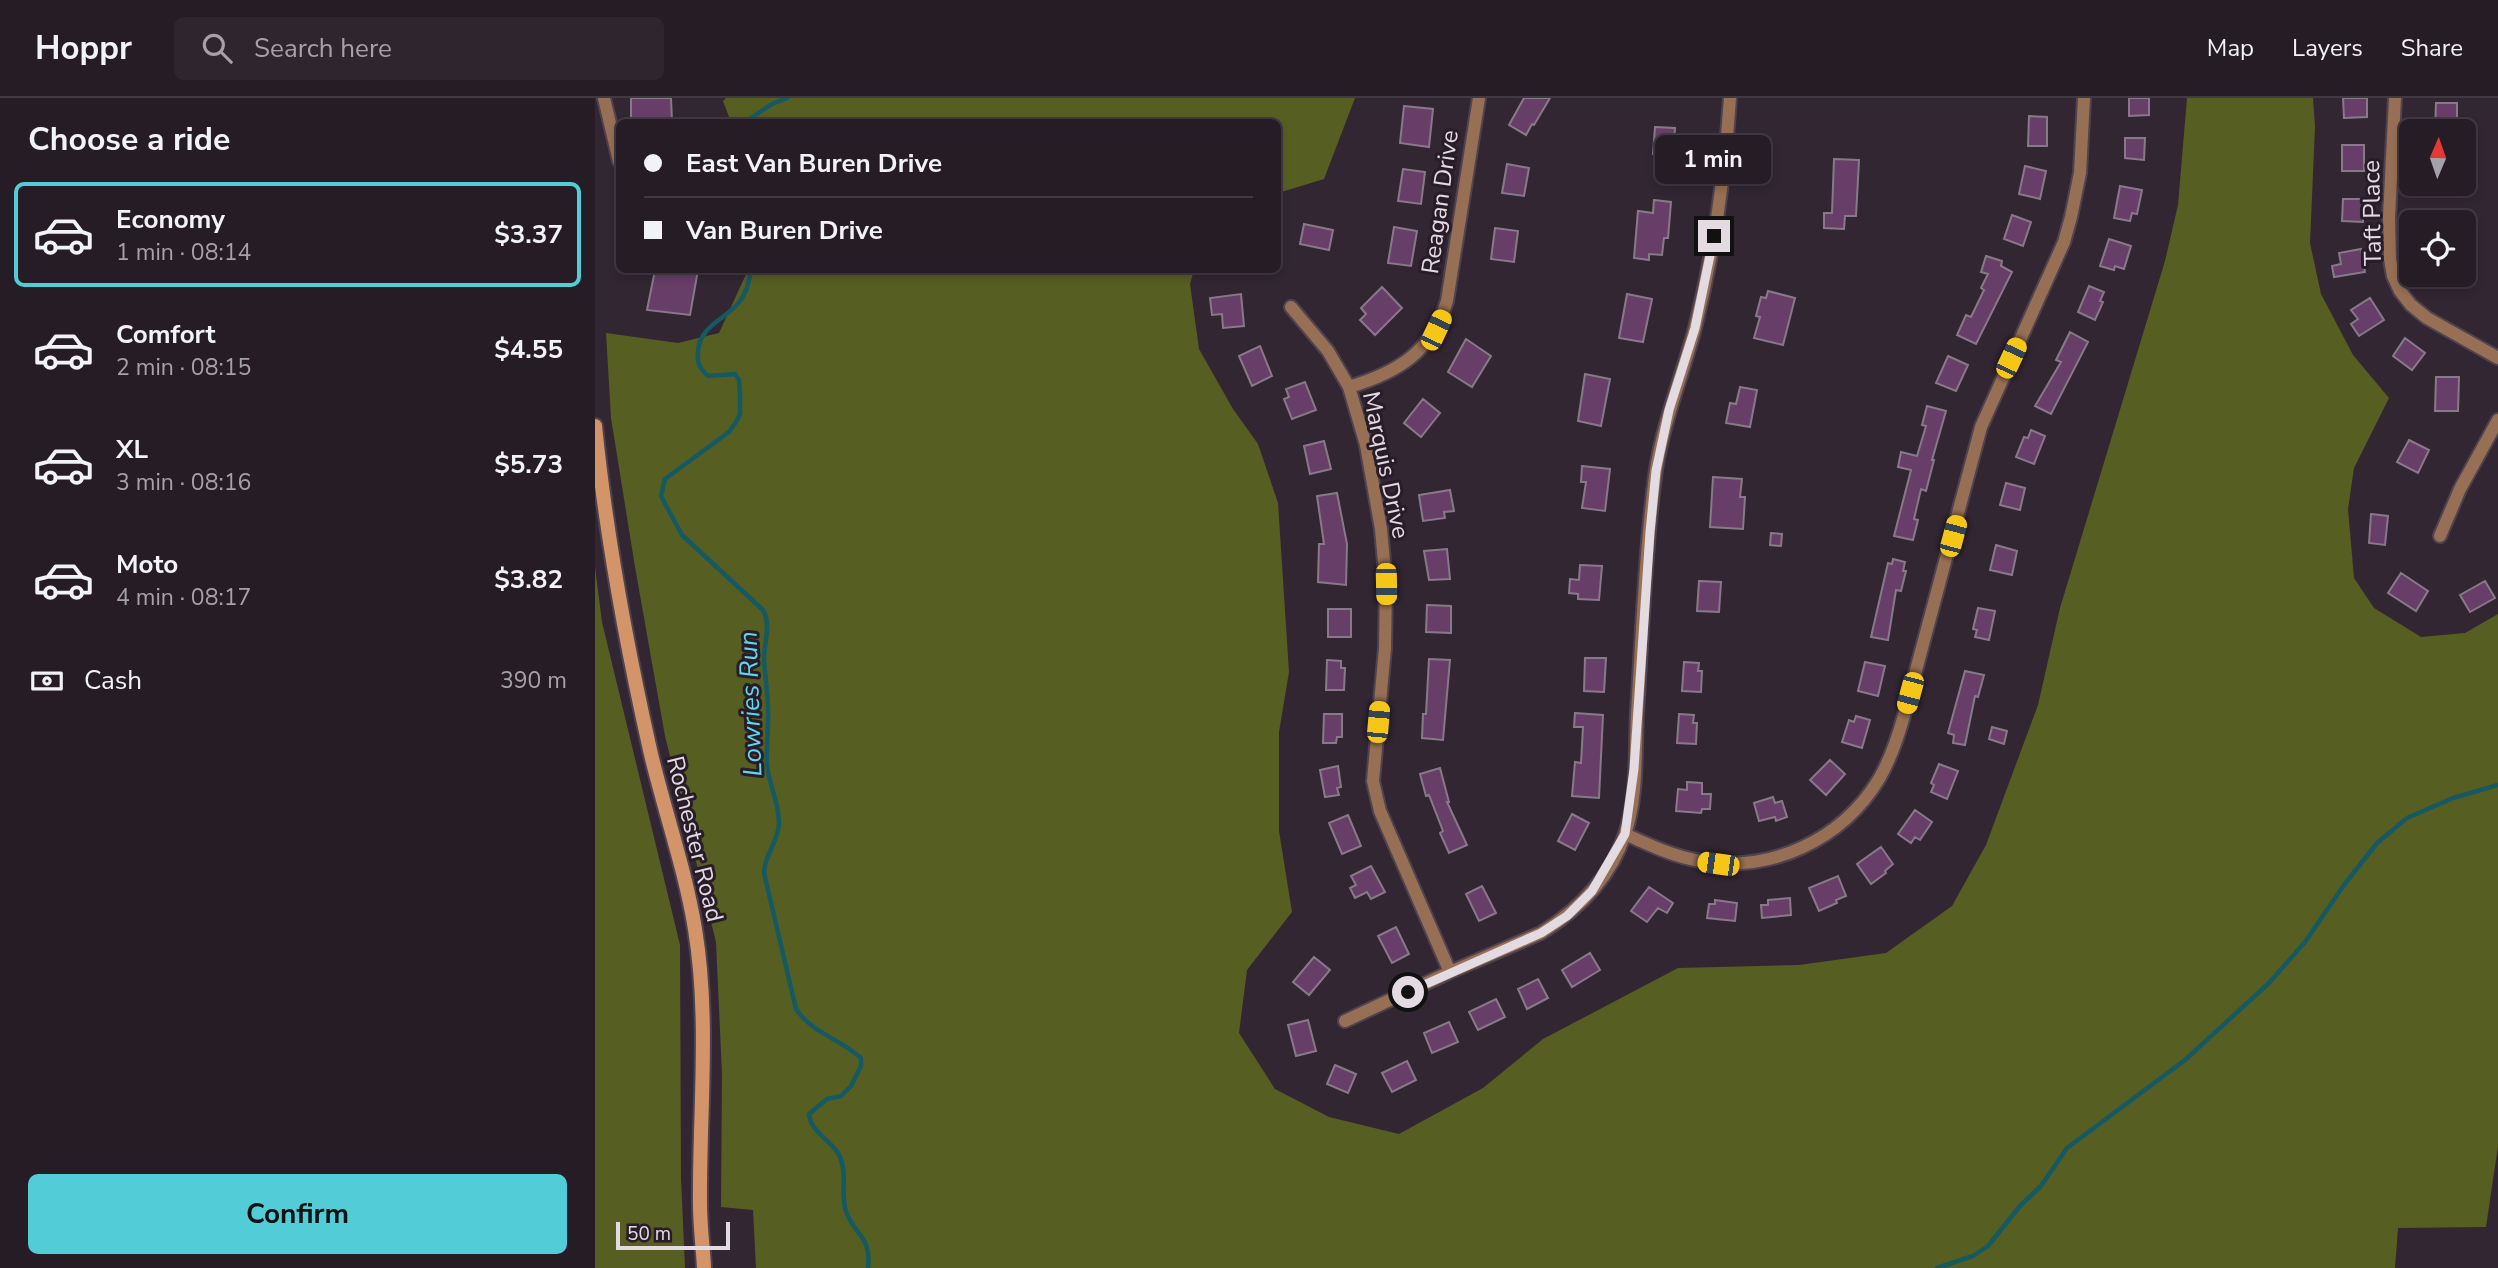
<!DOCTYPE html>
<meta charset="utf-8">
<style>
:root{--surface:#261c26;--page:#2e252e;--text:#f1f3f6;--muted:#a4a1a7;--line:#423a43;--accent:#52ccd6}
body{margin:0;font-family:"Nunito Sans",sans-serif;background:var(--page);color:var(--text);height:100vh;display:flex;flex-direction:column;font-size:26px;white-space:nowrap}
*{box-sizing:border-box;margin:0}
p{font-size:23px;color:var(--muted)}
.icon{flex:none;width:38px;height:38px;fill:none;stroke:currentColor;stroke-width:2;stroke-linecap:round;stroke-linejoin:round}
.map{position:relative;flex:1;overflow:hidden}
.drawer{display:flex;flex-direction:column;background:var(--surface);width:595px}
.drawer>*{flex:none}
.top-card{position:absolute;left:21px;top:21px;width:665px;height:154px;border-radius:10px;box-shadow:0 4px 10px #0003,0 0 0 2px var(--line);display:grid;align-content:center;height:154px;padding:0 28px;background:var(--surface)}
.needle{width:46px;rotate:2deg}
.controls{position:absolute;left:1804px;top:21px;display:grid;gap:14px}
.controls a{display:grid;place-items:center;width:77px;height:77px;border-radius:10px;background:var(--surface);box-shadow:0 4px 10px #0003,0 0 0 2px var(--line);font-size:35px}
.scale{position:absolute;left:21px;bottom:18px;width:114px;box-sizing:border-box;padding-left:7px;border:4px solid #e3dae2;border-top:0;font-size:19px;line-height:24px;white-space:nowrap;color:#e3dae2;-webkit-text-stroke:5px #291c29;paint-order:stroke}
.end{position:absolute;width:32px;height:32px;margin:-16px;border:9px solid #e3dae2;background:#111;box-shadow:0 0 0 4px #111}
.from{border-radius:50%}
.bubble{position:absolute;height:49px;border-radius:10px;background:var(--surface);box-shadow:0 4px 10px #0003,0 0 0 2px var(--line);font-size:23px;font-weight:700;line-height:49px;text-align:center}
.car{position:absolute;width:21px;height:42px;margin:-21px -10px;border-radius:9px;box-shadow:0 0 5px 2px #0007;background:linear-gradient(#f5c518 24%,#345 0 40%,#f5c518 0 76%,#345 0 86%,#f5c518 0)}
.top-card b{display:flex;align-items:center;gap:24px;height:66px;font-size:26px}
.top-card b+b{border-top:2px solid var(--line)}
.top-card i{width:18px;height:18px;background:var(--text)}
ul{padding:0;list-style:none}
li{display:flex;align-items:center;gap:21px;height:105px;margin:0 14px 10px;padding:0 14px;border:4px solid transparent;border-radius:10px}
li div{flex:1}
li b{display:block;font-size:26px}
li em{font-style:normal;font-weight:700}
li.active{border-color:var(--accent)}
li>.icon{width:63px;height:63px;stroke-width:1.5}
h2{padding:0 28px;font-size:32px;line-height:84px}
.pay{display:flex;align-items:center;gap:18px;height:77px;padding:0 28px;font-size:26px}
.pay p{margin-inline-start:auto}
.cta{display:flex;gap:14px;margin-top:auto;padding:14px 28px}
.cta a{flex:1;height:80px;border-radius:10px;background:var(--accent);color:#111;font-size:28px;font-weight:700;line-height:80px;text-align:center}
header{display:flex;align-items:center;gap:42px;box-sizing:border-box;height:98px;padding:0 35px;background:var(--surface);border-bottom:2px solid var(--line)}
header strong{font-size:33px}
nav{display:flex;gap:38px;margin-inline-start:auto;font-size:24px}
.search{width:490px;height:63px;background:var(--page);display:flex;align-items:center;gap:18px;box-sizing:border-box;padding:0 24px;border-radius:10px;color:var(--muted);font-size:26px}
main{display:flex;flex:1;min-height:0}
.map>svg:first-child{display:block}
.forest{fill:#575e22}
.lines{fill:none;stroke-linecap:round;stroke-linejoin:round}
.stream{stroke:#155963;stroke-width:4.5}
.building{fill:#673e67;stroke:#887988;stroke-width:2}
.street-casing{stroke:#4f434f;stroke-width:16}
.secondary-casing{stroke:#4f434f;stroke-width:18}
.street{stroke:#976f54;stroke-width:12}
.secondary{stroke:#d49469;stroke-width:14}
.route{stroke:#e3dae2;stroke-width:9}
.labels{text-anchor:middle;stroke-width:6;stroke-linejoin:round;paint-order:stroke}
.street-label{font-size:24px;fill:#e3dae2;stroke:#291c29}
.water-label{font-size:26px;font-style:italic;fill:#5dd9ee;stroke:#291c29}
</style>
<header>
<strong>Hoppr</strong>
<div class="search"><svg class="icon" aria-label="search" viewBox="0 0 24 24"><circle cx="10" cy="10" r="6"/><path d="M15 15l6 6"/></svg>Search here</div>
<nav><a>Map</a><a>Layers</a><a>Share</a></nav>
</header>
<main>
<section class="drawer">
<h2>Choose a ride</h2>
<ul>
<li class="active"><svg class="icon" aria-label="car" viewBox="0 0 24 24"><path d="M5 17H2v-5l4-1 3-4h7l3 4 3 1v5h-3M9 17h6M6 11h13"/><circle cx="7" cy="17" r="2"/><circle cx="17" cy="17" r="2"/></svg><div><b>Economy</b><p>1 min · 08:14</p></div><em>$3.37</em></li>
<li><svg class="icon" aria-label="car" viewBox="0 0 24 24"><path d="M5 17H2v-5l4-1 3-4h7l3 4 3 1v5h-3M9 17h6M6 11h13"/><circle cx="7" cy="17" r="2"/><circle cx="17" cy="17" r="2"/></svg><div><b>Comfort</b><p>2 min · 08:15</p></div><em>$4.55</em></li>
<li><svg class="icon" aria-label="car" viewBox="0 0 24 24"><path d="M5 17H2v-5l4-1 3-4h7l3 4 3 1v5h-3M9 17h6M6 11h13"/><circle cx="7" cy="17" r="2"/><circle cx="17" cy="17" r="2"/></svg><div><b>XL</b><p>3 min · 08:16</p></div><em>$5.73</em></li>
<li><svg class="icon" aria-label="car" viewBox="0 0 24 24"><path d="M5 17H2v-5l4-1 3-4h7l3 4 3 1v5h-3M9 17h6M6 11h13"/><circle cx="7" cy="17" r="2"/><circle cx="17" cy="17" r="2"/></svg><div><b>Moto</b><p>4 min · 08:17</p></div><em>$3.82</em></li>
</ul>
<div class="pay"><svg class="icon" aria-label="cash" viewBox="0 0 24 24"><path d="M3 7h18v10H3z"/><circle cx="12" cy="12" r="2"/></svg>Cash<p>390 m</p></div>
<div class="cta"><a>Confirm</a></div>
</section>
<div class="map">
<svg width="1903" height="1170" viewBox="0 0 1903 1170">
<rect width="100%" height="100%" fill="#332633"/>
<path class="forest" d="M131,0H760L729,81L683,95L682,24H136L128,3Z
M1592,0H1718L1720,29L1715,145L1726,196L1758,257L1794,300L1759,370L1753,411L1759,480L1779,510L1826,539L1870,535L1903,516V1048L1891,1129L1803,1130L1800,1170H161L158,1112L126,1109L127,976L121,844L70,638L40,469L16,320L11,235L83,245L124,235L153,172H599L595,186L604,251L638,311L663,346L683,405L694,574L684,634V733L697,814L652,872L644,935L680,991L734,1019L804,1036L888,990L948,941L1083,870L1204,867L1291,855L1357,808L1391,747L1443,607L1465,510L1570,163L1583,107Z
M0,469L7,524L85,847L86,1080L90,1170H0Z"/>
<g class="lines">
<path class="stream" d="M150,24L177,6L192,0
M156,172C154,183 152,194 145,203C132,221 105,227 103,253C102,265 104,270 113,278L140,276L144,282L145,296V316L141,324L134,334L70,381L66,398L87,437L168,512C177,528 168,547 169,564C171,584 174,604 173,624C173,638 171,653 172,667C174,687 184,704 184,725C184,743 169,757 169,775L201,911C218,936 244,940 266,960V968L256,988L246,998L232,1001L214,1016C216,1034 234,1041 243,1055C253,1072 246,1092 250,1110C257,1137 277,1136 273,1170
M1342,1170L1378,1158L1393,1148L1425,1108L1446,1088L1472,1050L1590,962L1674,885L1710,844L1749,787L1782,745L1812,720L1858,700L1903,687"/>
</g>
<path class="building" d="M36,0H76L77,24H36Z
M929,0H955L939,27L937,26L931,37L914,27Z
M1534,0H1554V17L1534,18Z
M1748,0H1772V19L1749,20Z
M1841,5H1862V33H1840Z
M809,8L838,11L834,49L805,45Z
M1434,18L1452,19V48H1433Z
M1060,29L1080,30L1079,45H1083L1082,57L1058,56Z
M1530,40H1550L1549,62L1530,60Z
M1747,47H1769V73H1747Z
M1239,61L1264,62L1261,118H1250L1249,131L1229,130V115H1237Z
M912,66L934,70L929,98L907,95Z
M1430,68L1451,73L1445,101L1424,96Z
M808,71L830,74L826,106L803,103Z
M1525,88L1547,92L1542,116L1537,115L1535,123L1519,120Z
M1748,101H1768V124L1747,123Z
M1059,102L1076,104L1073,140H1069L1067,157L1054,156V162L1039,160L1043,113L1058,115Z
M1417,117L1436,124L1428,148L1409,141Z
M709,126L738,132L734,152L705,146Z
M799,129L822,133L816,168L793,165Z
M900,130L923,133L919,164L896,161Z
M1514,141L1536,148L1529,171L1520,168L1519,172L1505,168Z
M1766,151L1770,174L1739,179L1737,168L1746,166L1744,155Z
M1391,158L1407,163L1406,168L1417,174L1381,246L1362,237L1371,217L1376,219L1389,192L1386,190L1393,176L1386,174Z
M60,172H103L95,217L52,212Z
M1494,188L1509,194L1505,203L1508,204L1500,222L1483,214Z
M787,189L807,210L780,237L765,222L771,216L766,210Z
M1173,193L1200,200L1188,247L1159,240L1165,219L1161,218L1166,199L1171,200Z
M646,196L649,228L628,230L627,216L617,217L615,200Z
M1032,196L1057,201L1048,244L1024,240Z
M1775,200L1789,222L1764,238L1756,226L1763,221L1756,212Z
M1475,234L1493,244L1456,316L1440,308L1466,264L1461,262Z
M1810,240L1830,255L1817,272L1798,258Z
M871,241L896,258L877,289L853,274Z
M665,248L677,278L657,288L644,258Z
M1353,258L1373,267L1361,293L1341,285Z
M990,276L1015,281L1006,328L983,323Z
M1841,279H1864L1863,313H1840Z
M710,284L721,312L697,321L689,301L694,299L691,291Z
M1145,289L1162,292L1155,329L1131,325L1135,305L1141,306Z
M828,301L845,315L826,339L809,325Z
M1332,308L1351,313L1337,362H1339L1331,393L1326,391L1319,421L1323,422L1318,442L1299,438L1316,372L1303,369L1306,354L1322,358L1331,328L1327,327Z
M1436,332L1450,338L1439,366L1421,359L1429,339L1433,340Z
M1814,342L1834,352L1823,375L1802,364Z
M729,343L736,371L715,376L709,348Z
M987,368L1015,371L1010,413L987,410L991,384H986Z
M1118,379L1147,381L1145,399H1150L1148,431L1115,429Z
M1411,385L1430,390L1425,412L1405,407Z
M855,392L859,413L849,414L850,420L828,423L824,397Z
M742,395L752,446L751,487L723,484L724,446H729L722,398Z
M1776,416L1793,418L1790,447L1774,445Z
M1176,435L1187,436L1186,448L1175,447Z
M1401,447L1422,453L1417,477L1395,472Z
M852,451L855,481L834,482L829,453Z
M1298,461L1310,464L1308,473H1311L1306,493L1301,492L1293,542L1276,539L1293,465L1297,466Z
M985,467L1007,468L1004,502L983,501V496L974,495L975,481L984,482Z
M1806,475L1833,493L1821,513L1793,495Z
M1104,483L1126,484L1124,514L1102,513Z
M1890,483L1900,500L1875,514L1865,497Z
M832,507L856,508V535L831,534Z
M1383,510L1400,513L1394,542L1380,539L1382,532L1378,531Z
M733,511H756V539H733Z
M990,560H1011L1009,594L989,593Z
M834,561L855,562L848,642L827,640L828,616H831Z
M732,562L746,563V570H750L749,592H731Z
M1089,564L1104,565L1103,573H1107L1106,594L1087,593Z
M1270,564L1290,568L1283,598L1263,593Z
M1370,573L1389,577L1383,599L1380,598L1370,647L1358,645L1359,637L1353,635Z
M980,615L1008,617L1004,700L977,698L980,664L986,665L988,629H979Z
M729,616H747V639H742L741,645H728Z
M1084,616L1099,617L1098,625H1102L1101,646L1082,645Z
M1261,618L1275,622L1267,650L1247,644L1254,622L1259,624Z
M1397,629L1412,633L1409,646L1394,641Z
M1235,662L1250,676L1231,697L1215,682Z
M1344,666L1363,673L1352,701L1336,694L1339,687L1336,685Z
M743,668L746,689L742,690L744,697L730,699L725,672Z
M845,670L854,704H852L872,747L854,755L845,735L848,733L834,697L831,698L825,676Z
M1092,684L1107,685V696H1116L1115,711H1107L1106,715L1081,713L1083,691L1092,692Z
M1178,699L1180,705L1187,703L1192,719L1181,723L1180,719L1164,723L1159,705Z
M1320,712L1337,724L1325,742L1320,739L1316,745L1303,736Z
M977,716L994,725L980,752L963,743Z
M753,717L766,748L747,756L734,725Z
M1286,749L1298,766L1290,773L1291,775L1276,786L1262,766Z
M776,768L790,794L776,801L772,794L760,800L755,790L761,787L756,778Z
M1243,778L1251,798L1241,802L1242,805L1224,813L1214,790Z
M887,788L901,815L884,823L871,796Z
M1054,789L1078,805L1072,815L1063,810L1052,824L1036,813Z
M1195,800L1196,817L1167,820L1166,807H1173V802Z
M1120,802L1142,805L1140,823L1112,820L1114,806H1120Z
M801,829L814,856L797,865L783,838Z
M995,855L1005,872L977,889L967,872Z
M719,859L735,872L714,897L698,884Z
M943,881L953,900L932,911L923,891Z
M901,901L910,919L883,932L874,914Z
M713,922L721,953L701,958L693,927Z
M854,924L863,944L837,955L829,935Z
M812,963L821,982L797,994L787,975Z
M740,967L761,976L753,995L732,986Z"/>
<g class="lines">
<g class="street-casing">
<path id="street" d="M9,0L24,63
M1800,0L1794,119L1795,161L1798,178L1805,193L1816,207L1832,220L1903,260
M696,209L733,253L754,289L771,347L786,431L791,486L790,550L778,683L785,713L855,874
M754,289C804,274 836,254 852,203L884,0
M1845,438L1865,391L1903,322
M1030,736C1054,747 1080,759 1106,763C1176,775 1247,742 1284,681C1295,662 1302,642 1308,621L1386,329L1469,144L1476,119L1485,75L1489,0
M750,923L855,874L946,835C983,812 1016,779 1030,736C1043,699 1040,654 1042,615C1047,536 1050,456 1060,378C1067,327 1087,279 1100,230C1119,154 1130,78 1135,0"/>
</g>
<g class="secondary-casing">
<path id="secondary" d="M0,328C11,437 31,545 55,652C69,712 90,770 100,831C115,923 104,1015 105,1107C105,1128 108,1149 109,1170"/>
</g>
<use href="#street" class="street"/>
<use href="#secondary" class="secondary"/>
</g>
<g class="lines">
<path class="route" d="M813,894L946,835L972,818L997,793L1030,736L1039,671L1055,434L1061,373L1074,312L1100,230L1119,138"/>
</g>
<g class="labels">
<g class="street-label">
<text transform="translate(845 104) rotate(-82)" y="8">Reagan Drive</text>
<text transform="translate(1777 115) rotate(-91)" y="8">Taft Place</text>
<text transform="translate(791 367) rotate(78)" y="8">Marquis Drive</text>
<text transform="translate(100 741) rotate(76)" y="8">Rochester Road</text>
</g>
<g class="water-label">
<text transform="translate(155 606) rotate(-92)" y="9">Lowries Run</text>
</g>
</g>
</svg>
<div class="controls">
<a><svg class="needle" viewBox="-14 -14 28 28"><path d="M0-13l5 13h-10z" fill="#e53935"/><path d="M0 13l5-13h-10z" fill="#a4a1a7"/></svg></a>
<a><svg class="icon" aria-label="locate" viewBox="0 0 24 24"><circle cx="12" cy="12" r="6"/><path d="M12 2v4M12 18v4M2 12h4M18 12h4"/></svg></a>
</div>
<div class="scale">50 m</div>
<i class="end from" style="left:813px;top:894px"></i>
<i class="end" style="left:1119px;top:138px"></i>
<div class="bubble" style="left:1060px;top:37px;width:116px">1 min</div>
<i class="car" style="left:841px;top:232px;rotate:25deg"></i>
<i class="car" style="left:1416px;top:260px;rotate:25deg"></i>
<i class="car" style="left:1358px;top:438px;rotate:15deg"></i>
<i class="car" style="left:791px;top:486px;rotate:179deg"></i>
<i class="car" style="left:1315px;top:595px;rotate:195deg"></i>
<i class="car" style="left:783px;top:624px;rotate:5deg"></i>
<i class="car" style="left:1123px;top:766px;rotate:278deg"></i>
<div class="top-card">
<b><i class="from"></i>East Van Buren Drive</b>
<b><i></i>Van Buren Drive</b>
</div>
</div>
</main>
